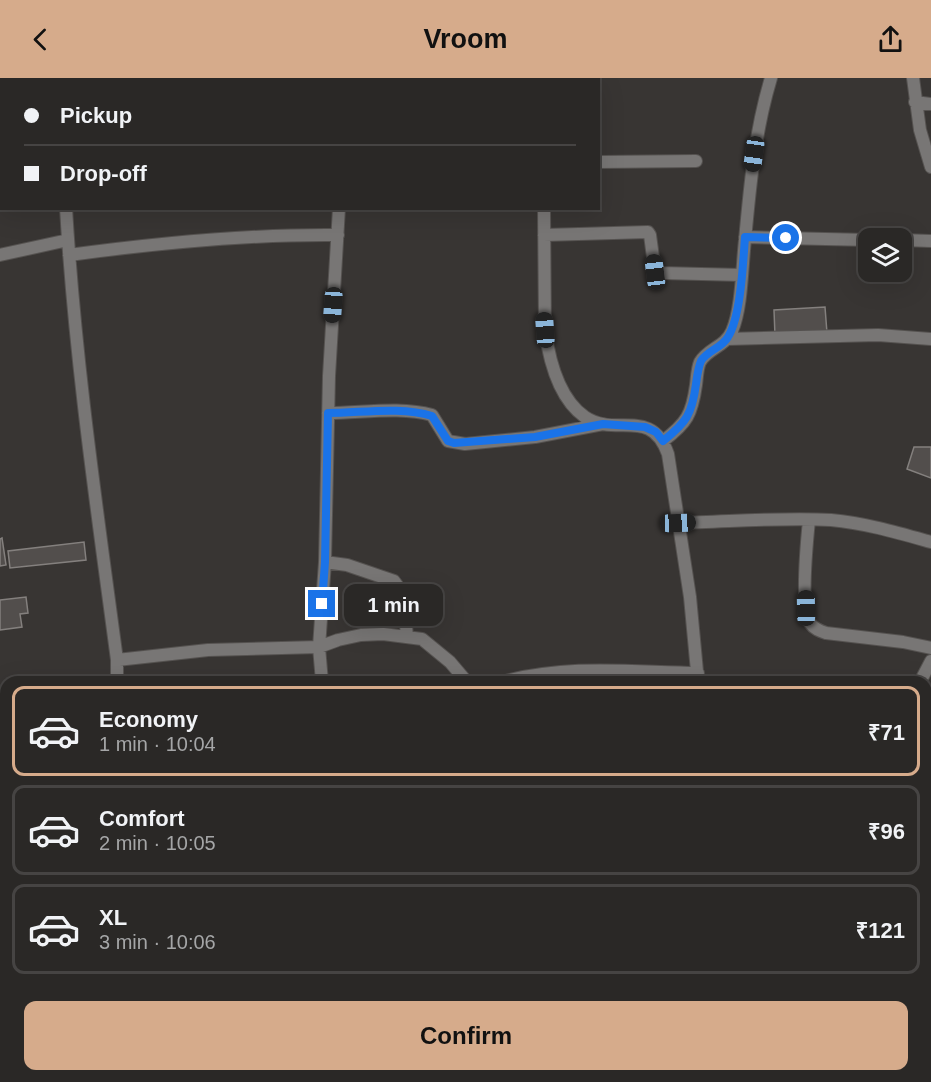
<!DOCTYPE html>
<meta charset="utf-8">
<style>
:root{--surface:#2a2826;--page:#32302e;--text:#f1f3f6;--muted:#a5a6a7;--line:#464443;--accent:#d6ab8b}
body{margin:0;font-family:Helvetica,sans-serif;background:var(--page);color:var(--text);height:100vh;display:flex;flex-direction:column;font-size:22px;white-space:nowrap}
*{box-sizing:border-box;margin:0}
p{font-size:20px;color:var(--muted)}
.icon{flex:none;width:33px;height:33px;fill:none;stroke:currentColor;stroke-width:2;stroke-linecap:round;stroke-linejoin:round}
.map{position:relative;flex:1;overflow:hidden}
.details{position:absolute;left:0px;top:598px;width:932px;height:406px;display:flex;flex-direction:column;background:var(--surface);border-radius:18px 18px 0 0;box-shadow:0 6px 24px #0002,0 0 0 2px var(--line)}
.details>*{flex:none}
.top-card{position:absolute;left:0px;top:0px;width:600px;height:132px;box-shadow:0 6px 24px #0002,0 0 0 2px var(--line);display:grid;align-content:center;height:132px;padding:0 24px;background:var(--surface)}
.controls{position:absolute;left:858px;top:150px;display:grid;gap:12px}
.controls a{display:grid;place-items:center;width:54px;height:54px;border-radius:12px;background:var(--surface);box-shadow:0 6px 24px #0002,0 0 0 2px var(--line);font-size:30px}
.end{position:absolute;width:27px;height:27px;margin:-14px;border:8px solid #1a73e8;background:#fff;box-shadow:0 0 0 3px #fff}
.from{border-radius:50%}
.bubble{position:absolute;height:42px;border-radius:12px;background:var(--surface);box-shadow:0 6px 24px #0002,0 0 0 2px var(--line);font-size:20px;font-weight:800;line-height:42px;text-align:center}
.car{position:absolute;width:18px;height:36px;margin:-18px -9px;border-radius:8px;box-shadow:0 0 4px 2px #0007;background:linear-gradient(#222 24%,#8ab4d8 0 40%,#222 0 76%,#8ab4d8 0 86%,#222 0)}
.top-card b{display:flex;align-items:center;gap:21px;height:57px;font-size:22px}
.top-card b+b{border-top:2px solid var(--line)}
.top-card i{width:15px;height:15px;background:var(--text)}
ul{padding:10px 0 0;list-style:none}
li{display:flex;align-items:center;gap:18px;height:90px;margin:0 12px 9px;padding:0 12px;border:3px solid var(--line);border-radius:12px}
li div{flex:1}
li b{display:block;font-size:22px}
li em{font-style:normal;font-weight:800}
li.selected{border-color:var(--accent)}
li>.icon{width:54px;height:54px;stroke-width:1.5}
.primary-button{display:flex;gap:12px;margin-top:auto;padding:12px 24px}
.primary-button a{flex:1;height:69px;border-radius:12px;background:var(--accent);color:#111;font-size:24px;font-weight:800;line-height:69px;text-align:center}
header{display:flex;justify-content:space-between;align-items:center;height:78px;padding:0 24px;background:var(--accent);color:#111;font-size:27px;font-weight:800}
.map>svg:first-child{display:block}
.building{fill:#524e4c;stroke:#84807e;stroke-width:1.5}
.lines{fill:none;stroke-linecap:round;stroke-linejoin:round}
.lane-casing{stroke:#555250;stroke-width:12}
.street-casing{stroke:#555250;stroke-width:14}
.lane{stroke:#787675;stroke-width:10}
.street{stroke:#787675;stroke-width:12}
.route{stroke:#1a73e8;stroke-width:8}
</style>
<header><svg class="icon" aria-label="back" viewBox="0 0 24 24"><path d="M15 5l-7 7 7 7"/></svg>Vroom<svg class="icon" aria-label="share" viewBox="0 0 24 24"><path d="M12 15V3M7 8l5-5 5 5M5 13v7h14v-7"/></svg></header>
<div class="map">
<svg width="931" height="1004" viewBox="0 0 931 1004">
<rect width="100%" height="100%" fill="#383533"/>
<path class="building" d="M825,229L827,255L775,258L774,232Z
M914,369H931V400L907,391Z
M2,460L6,487L0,488V461Z
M84,464L86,482L10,490L8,473Z
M26,519L28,535L20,536L22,549L0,552V522Z"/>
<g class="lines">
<g class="lane-casing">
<path id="lane" d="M593,999L594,1004"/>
</g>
<g class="street-casing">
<path id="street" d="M56,0L57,2
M543,0V2
M913,0L920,52L931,89
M343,2V0
M915,24L931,26
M598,84L696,83
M66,130C75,282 97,432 117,582V604
M544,130L545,252C549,281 559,321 585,339C616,360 651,328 668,376L690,519L698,604
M544,157L648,154L650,157L655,194L661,195L742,197
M745,159L868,162
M902,162L931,163
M0,177L68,162
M69,177C158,165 249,156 338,157
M727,261L878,257L931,261
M328,335C362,335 400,328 432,337L448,363L465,366L535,359L603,346
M663,363C687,345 692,336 696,307C697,300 697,291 700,284C708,270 725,269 732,253C742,230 742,188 745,162C750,107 755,53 771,0
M809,442C807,462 800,531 810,545C814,551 820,553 826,555L903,564L931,570
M678,445C729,444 781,439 831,442C865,445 899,455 931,464
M325,484L347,487L394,503C406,517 405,541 407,558
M117,582L208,572L319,569L338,562L361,557L383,556L422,561L450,584L467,604
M322,604L319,569L325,484L329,298L339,130
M502,604C569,586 630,594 698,595
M920,604L931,583
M0,644L6,652
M926,718H931
M0,819L6,818
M926,897L931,894
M0,930L6,931
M48,1004V999"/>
</g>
<use href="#lane" class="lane"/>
<use href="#street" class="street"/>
</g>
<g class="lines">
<path class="route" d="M322,526L325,484L328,335C362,335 400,328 432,338L448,363L454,365L535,359L603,346L645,349L656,354L663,363C687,344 692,336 696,306C697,299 698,290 701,283C708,272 722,270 728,259C741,238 743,185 745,159L786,160"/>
</g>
</svg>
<div class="controls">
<a><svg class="icon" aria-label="layers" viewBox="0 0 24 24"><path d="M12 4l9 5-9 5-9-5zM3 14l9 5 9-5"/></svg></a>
</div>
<i class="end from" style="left:786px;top:160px"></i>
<i class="end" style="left:322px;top:526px"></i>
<div class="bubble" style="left:344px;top:506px;width:99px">1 min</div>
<i class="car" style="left:754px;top:76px;rotate:188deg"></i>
<i class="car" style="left:655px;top:194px;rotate:353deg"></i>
<i class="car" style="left:333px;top:227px;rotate:184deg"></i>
<i class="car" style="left:545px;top:252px;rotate:356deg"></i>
<i class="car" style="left:678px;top:445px;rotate:88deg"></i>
<i class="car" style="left:806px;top:530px;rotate:359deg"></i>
<div class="top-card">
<b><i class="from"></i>Pickup</b>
<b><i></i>Drop-off</b>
</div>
<section class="details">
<ul>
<li class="selected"><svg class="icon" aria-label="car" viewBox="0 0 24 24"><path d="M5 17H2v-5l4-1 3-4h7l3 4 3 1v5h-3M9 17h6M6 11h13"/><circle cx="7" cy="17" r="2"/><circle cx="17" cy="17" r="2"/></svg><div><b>Economy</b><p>1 min · 10:04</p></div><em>₹71</em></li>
<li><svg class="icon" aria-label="car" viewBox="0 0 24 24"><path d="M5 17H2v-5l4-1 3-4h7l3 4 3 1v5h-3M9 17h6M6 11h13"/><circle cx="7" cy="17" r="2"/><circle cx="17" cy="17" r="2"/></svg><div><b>Comfort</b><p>2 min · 10:05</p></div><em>₹96</em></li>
<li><svg class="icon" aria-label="car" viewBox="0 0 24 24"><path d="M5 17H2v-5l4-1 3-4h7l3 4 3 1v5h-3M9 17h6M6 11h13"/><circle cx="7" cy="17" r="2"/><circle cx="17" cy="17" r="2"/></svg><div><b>XL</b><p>3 min · 10:06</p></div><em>₹121</em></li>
</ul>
<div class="primary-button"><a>Confirm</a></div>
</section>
</div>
